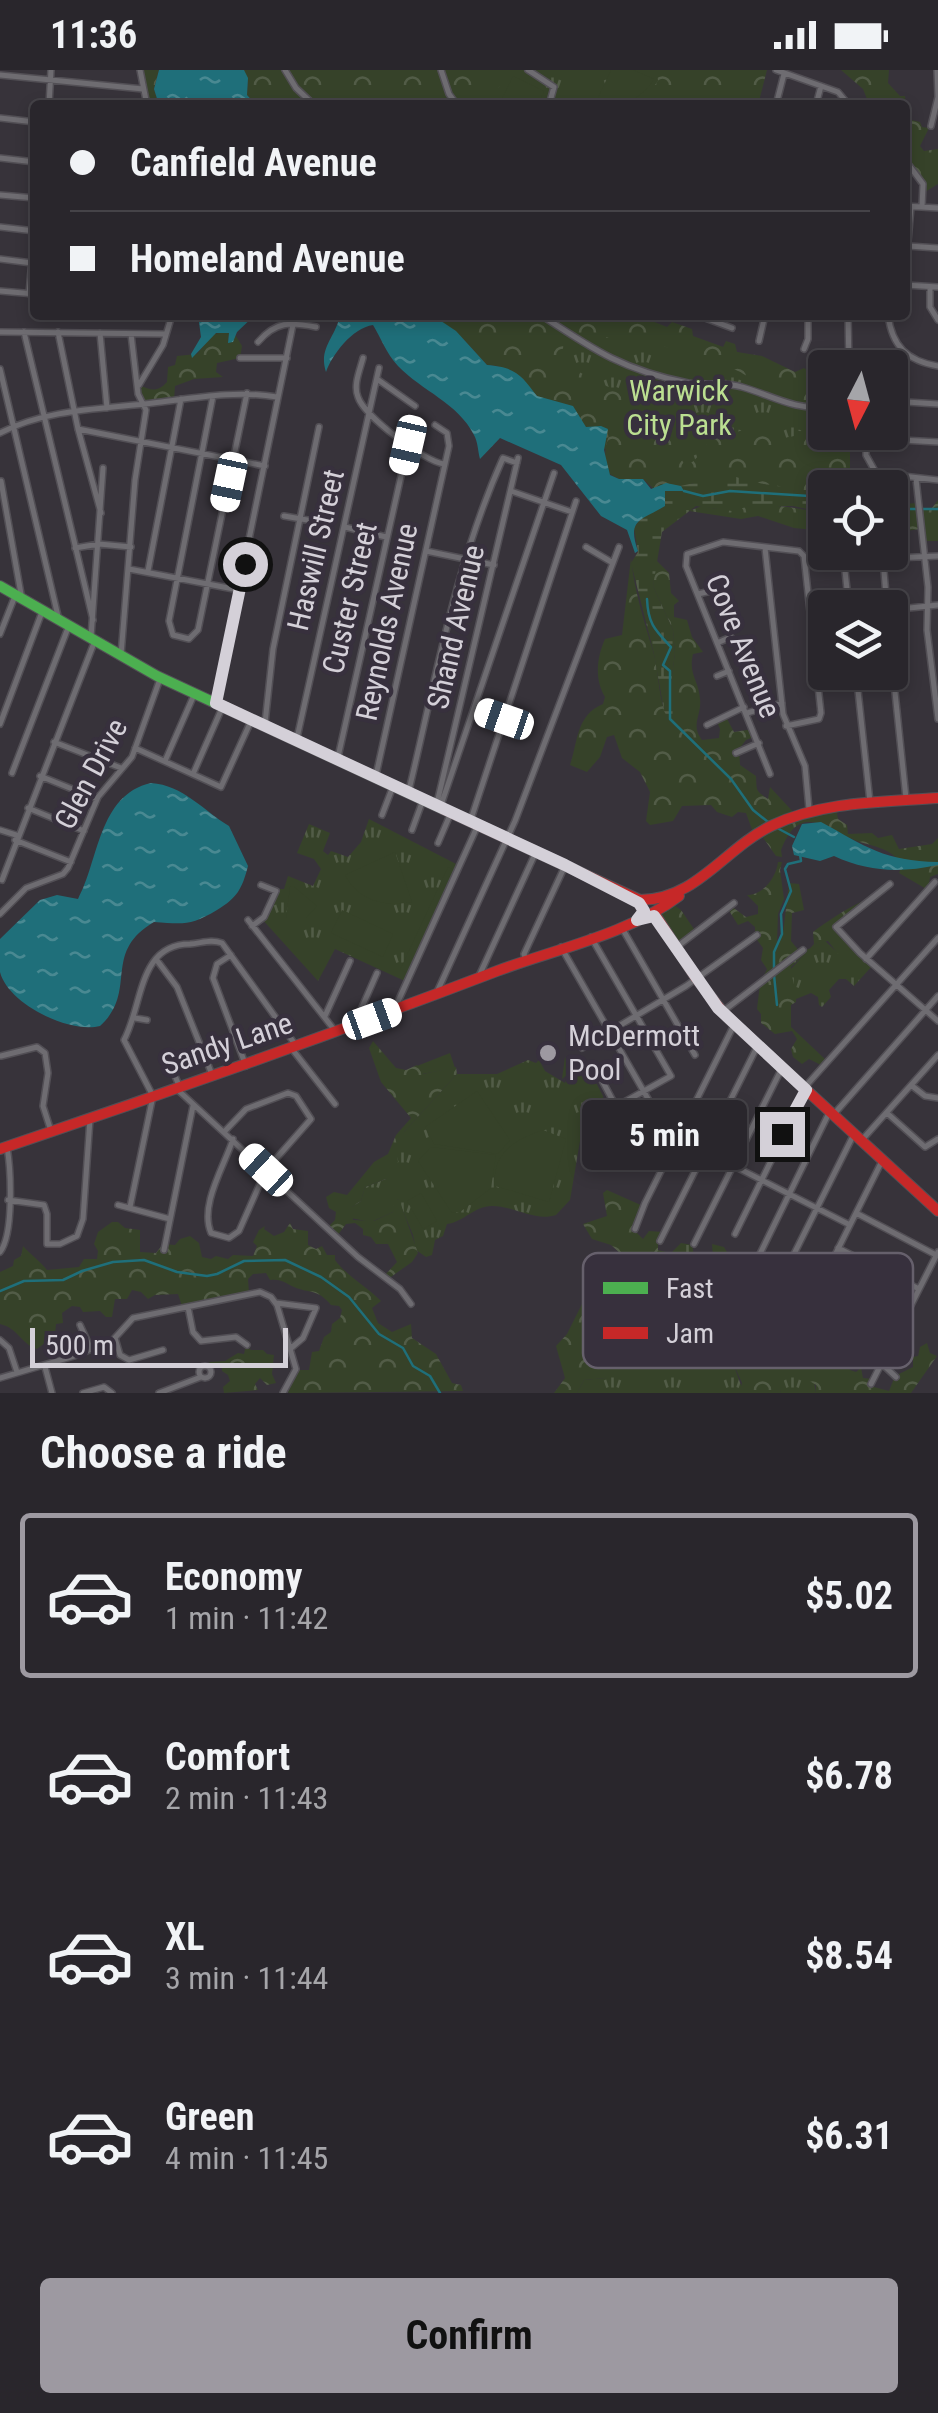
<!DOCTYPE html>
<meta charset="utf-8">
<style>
:root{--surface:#29262c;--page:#312e34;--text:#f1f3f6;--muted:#a5a5a9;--line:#454348;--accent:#9d99a1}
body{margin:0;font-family:"Roboto Condensed",sans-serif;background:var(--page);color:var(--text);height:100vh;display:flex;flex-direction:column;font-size:38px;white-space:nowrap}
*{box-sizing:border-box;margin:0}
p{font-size:32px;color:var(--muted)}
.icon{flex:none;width:55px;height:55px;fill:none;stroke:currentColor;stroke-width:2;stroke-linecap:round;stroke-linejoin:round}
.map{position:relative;height:1323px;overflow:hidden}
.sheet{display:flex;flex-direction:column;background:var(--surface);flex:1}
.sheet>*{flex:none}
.guide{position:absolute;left:30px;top:30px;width:880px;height:220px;border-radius:10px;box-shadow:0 5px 15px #0003,0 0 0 2px var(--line);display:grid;align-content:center;height:220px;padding:0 40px;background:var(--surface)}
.needle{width:65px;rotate:186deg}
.buttons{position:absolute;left:808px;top:280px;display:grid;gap:20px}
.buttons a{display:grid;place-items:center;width:100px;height:100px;border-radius:10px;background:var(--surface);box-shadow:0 5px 15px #0003,0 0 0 2px var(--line);font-size:50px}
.scale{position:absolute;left:30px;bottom:25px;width:258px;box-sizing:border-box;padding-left:10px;border:5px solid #d4d0d8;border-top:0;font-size:28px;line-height:35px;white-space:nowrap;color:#d4d0d8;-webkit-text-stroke:8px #37303d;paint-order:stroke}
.end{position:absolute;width:45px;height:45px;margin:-22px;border:12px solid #d4d0d8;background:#111;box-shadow:0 0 0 5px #111}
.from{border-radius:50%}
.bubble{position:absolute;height:70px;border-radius:10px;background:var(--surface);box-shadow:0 5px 15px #0003,0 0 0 2px var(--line);font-size:32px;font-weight:700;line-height:70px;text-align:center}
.car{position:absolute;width:30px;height:60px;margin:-30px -15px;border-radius:12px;box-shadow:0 0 8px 2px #0007;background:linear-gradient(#fff 24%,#345 0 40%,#fff 0 76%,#345 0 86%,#fff 0)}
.guide b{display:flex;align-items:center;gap:35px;height:95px;font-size:38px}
.guide b+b{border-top:2px solid var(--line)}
.guide i{width:25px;height:25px;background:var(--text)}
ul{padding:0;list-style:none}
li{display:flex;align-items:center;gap:30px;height:165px;margin:0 20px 15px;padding:0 20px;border:5px solid transparent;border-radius:10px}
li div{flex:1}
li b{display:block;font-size:38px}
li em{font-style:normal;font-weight:700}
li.selected{border-color:var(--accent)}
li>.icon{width:90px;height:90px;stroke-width:1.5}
h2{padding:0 40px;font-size:45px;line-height:120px}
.cta{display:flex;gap:20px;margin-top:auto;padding:20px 40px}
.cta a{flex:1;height:115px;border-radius:10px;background:var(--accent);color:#111;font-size:40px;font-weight:700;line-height:115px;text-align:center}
.status{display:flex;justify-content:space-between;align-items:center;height:70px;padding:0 50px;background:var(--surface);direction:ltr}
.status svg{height:28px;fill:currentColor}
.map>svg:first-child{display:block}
.grass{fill:url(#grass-tufts)}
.forest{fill:url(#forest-crowns)}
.wetland{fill:url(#wetland-marsh)}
.garden{fill:#364229}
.water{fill:url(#water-ripples)}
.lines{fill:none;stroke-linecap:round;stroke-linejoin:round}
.stream{stroke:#1f6f7a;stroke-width:2.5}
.street-casing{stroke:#524f55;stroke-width:8}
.fast-casing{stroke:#524f55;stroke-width:12}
.jam-casing{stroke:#524f55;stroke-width:12}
.street{stroke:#6e6c71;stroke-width:5}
.fast{stroke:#4caf50;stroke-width:10}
.jam{stroke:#c62828;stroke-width:10}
.route{stroke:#d4d0d8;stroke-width:12}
.poi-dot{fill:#9d99a1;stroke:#37303d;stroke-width:4}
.labels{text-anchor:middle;stroke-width:9;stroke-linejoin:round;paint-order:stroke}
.park-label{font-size:30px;fill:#bbdf91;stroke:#37303d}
.street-label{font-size:30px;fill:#d4d0d8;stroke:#37303d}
.poi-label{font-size:30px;fill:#d4d0d8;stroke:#37303d;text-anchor:start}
.key{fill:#37303d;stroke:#66606c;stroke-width:2.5}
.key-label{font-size:28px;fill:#d4d0d8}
</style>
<div class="status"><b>11:36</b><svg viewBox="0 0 49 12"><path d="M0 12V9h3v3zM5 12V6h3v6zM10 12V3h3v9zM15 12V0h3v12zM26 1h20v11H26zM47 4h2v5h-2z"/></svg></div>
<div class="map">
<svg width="938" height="1323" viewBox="0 0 938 1323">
<defs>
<pattern id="grass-tufts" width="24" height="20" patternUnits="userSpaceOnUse" patternTransform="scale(2.5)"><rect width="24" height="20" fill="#364229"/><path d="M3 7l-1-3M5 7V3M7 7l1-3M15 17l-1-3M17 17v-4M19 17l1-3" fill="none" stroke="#525c47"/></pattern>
<pattern id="forest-crowns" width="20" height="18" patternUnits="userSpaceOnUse" patternTransform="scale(2.5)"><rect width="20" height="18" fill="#364229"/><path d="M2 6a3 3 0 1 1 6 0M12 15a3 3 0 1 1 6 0" fill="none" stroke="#525c47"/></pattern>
<pattern id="wetland-marsh" width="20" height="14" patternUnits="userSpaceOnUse" patternTransform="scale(2.5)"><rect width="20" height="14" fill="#364229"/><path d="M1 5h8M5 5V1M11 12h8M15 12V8" fill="none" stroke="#525c47"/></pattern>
<pattern id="water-ripples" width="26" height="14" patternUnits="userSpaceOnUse" patternTransform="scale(2.5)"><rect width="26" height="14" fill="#1f6f7a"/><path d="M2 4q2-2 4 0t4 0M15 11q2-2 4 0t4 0" fill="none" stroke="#498992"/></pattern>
</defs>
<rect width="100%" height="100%" fill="#37333a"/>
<path class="grass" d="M244,0H763L756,35H256Z
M432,245H632L825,313V362L850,417L648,412Z
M369,749L460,796L407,912L335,879L318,911L262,849L275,819H284L288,806L313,816L321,799L314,789L297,783L309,754L330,763L323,781L328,785L331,781L348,787L361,772Z
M824,870L838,883L854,878L873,895L854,916L846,909H839L829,920L831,927L822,937L819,935L818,927L811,923L796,929L790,900L814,874Z
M450,983L455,998L422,1004L417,996Z
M565,987L570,1000L574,990L583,988L603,1026L604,1036L580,1071L570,1130L556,1145C535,1152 514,1136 492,1136C474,1136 464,1152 447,1154L443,1166L435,1170L432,1185L426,1187L416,1180L413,1165L398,1129L393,1142L371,1152L351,1148L352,1137L361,1131L365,1117L386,1109L404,1062L457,1004H497L528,990L536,993L539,990L545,1001L565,1013L569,1003L562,1009Z
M804,1245L819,1266L810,1288L816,1323H780L787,1289L784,1268L795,1255L796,1246Z
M619,1252L648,1261L686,1282L733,1293L742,1318L739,1323H577L584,1310L605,1308L610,1301L609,1274Z"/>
<path class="forest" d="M140,0H159L154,19L159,35H147Z
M244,0H448L450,3L453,0H505L503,12L486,35H256L247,25L248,8Z
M657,0H767L758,35H640L658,11Z
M841,0H889L888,13L900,26H905L907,49L920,52L922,57L929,58L920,76L924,81L938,79V114L925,122L905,89V35L869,34L863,19Z
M432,245H637L667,257L672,252L692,259L693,266L723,277L726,271L735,274L737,282L762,286L795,302L804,298L816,306L821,301V290H830L832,297L825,298V335C787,339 763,312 730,297C710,289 681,303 674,280L659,274L647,277L607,267L594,275L570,265L564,271L562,286C581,312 630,323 660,338C668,341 671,348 679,352L682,390L685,396C698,391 700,381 709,372C715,366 758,356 767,356L769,363L781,369L794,366L798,361L850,363L852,368L865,370V377L850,376V417L825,418V428C817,426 809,427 801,425C771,417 740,404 707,408C699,409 692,415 684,416C671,418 669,413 654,419L643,409H619L608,403C604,388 604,377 610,363L597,355L586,357L570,334L536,326L525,307L498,296L487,295L456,261Z
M226,262L229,263L228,272L236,266L242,276L240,288L217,293L216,302L223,307L194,309L175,316L174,330L143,334L140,329V315C151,321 158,322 167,312L168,297L175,295L177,286L197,284L213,264Z
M938,430V471H922L920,459L906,461L903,470L890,461V435L917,433L918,438H932Z
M702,436C724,442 731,437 751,436C777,434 801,439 825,443V461L794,458L758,446L741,449L689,441Z
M631,488C634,520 644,551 653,581C660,604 657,628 669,650L676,653L670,621L675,583L673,560L653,516L656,490L669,503L671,523L679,531L674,535V547L687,550L692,567L703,582L693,584C688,604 699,611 700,629C702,645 690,655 702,670L719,668L720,659L716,649L725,645L734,662L753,659L756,666L746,670L739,679L740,695L756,706C757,721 755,720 768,729L770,717L796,745L836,738L838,749L847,755L848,764L872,763L878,768L892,765L899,779L932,774L938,768V804L930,807L928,820L899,803L902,794C891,779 877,777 860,772C827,761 801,729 781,780L782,787L776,786L759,762L754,765L746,743L738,742L732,747L717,742L711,735L682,736L673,751L650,755L646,751L650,722L640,702L622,688L614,665L607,667L600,687L587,702L570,695C578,672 576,645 603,634L605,627C594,609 597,587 605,569L622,565Z
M778,792H782L780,800L784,829L778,844L777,873L783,864L789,813L799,814L804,840L792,843L791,871L800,882L811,878L791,897C791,908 797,919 796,932L791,935V957L827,991L823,996L809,989L802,994L793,987L791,979L797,969L792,961L775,964L761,953V944L757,939L760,914L767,899L761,890L763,878L755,867V857L748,851L738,855L728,839L731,836L746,847L758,844V836L747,825C763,825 776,808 778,792Z
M863,831L866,835L838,858L854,878L838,884L828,871L814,874L813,862C826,852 849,837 863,831Z
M671,833L681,840L696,862L675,878L653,844Z
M373,971L396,998L406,1000L417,995L423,1004L456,997L457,1004L404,1062L403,1075L397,1082L398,1092L386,1109L365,1117L361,1131L352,1137L353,1150L374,1151L393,1142L394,1132L399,1129L418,1183L412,1192L388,1209L384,1206L397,1192L388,1174H376L371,1167L363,1165V1159L355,1153L346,1154L337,1166L328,1157L335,1150L336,1142L329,1138L326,1127L334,1122L347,1125L374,1092L388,1084L396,1065L411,1048L381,1012L369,978Z
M607,1120L643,1136L634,1160L643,1169L649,1161L663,1162L658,1166V1180L670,1183C633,1190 627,1220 612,1251L619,1252L607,1285L611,1303L605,1308L584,1310L577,1323H554L565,1308L556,1276L567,1264L583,1232L596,1229L623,1212L621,1184L611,1175L592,1169L583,1154L607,1146L603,1123Z
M112,1152H118L125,1158L140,1160V1182L156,1183L163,1174L175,1175L180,1169L190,1166L199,1173L202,1187L211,1189L216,1186L228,1189L233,1185L253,1186L257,1176L253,1172L259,1160L265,1156L264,1159L274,1166L284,1162L290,1153L293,1159L308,1161V1175L316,1179L322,1176L327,1185H335V1190C347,1206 367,1217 381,1231L372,1238L378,1253L392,1262L411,1254L412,1268L436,1284L452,1313L461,1315L463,1321L289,1323L286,1320L297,1300H309L312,1282L319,1281L324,1267L331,1262L332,1254L340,1248L342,1240L339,1236L331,1235C317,1218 310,1224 294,1217C283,1212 282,1209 270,1210L266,1203L253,1204L248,1209L249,1223L183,1239L178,1224L155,1225L148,1229L141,1222L132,1220L127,1229H115L112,1247H106L100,1241L83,1242L80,1237L72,1236L62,1243L63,1253L56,1254L55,1264L64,1272L50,1269L37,1279C21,1274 18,1258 0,1254V1202L13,1196L14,1190L21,1186L23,1176C30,1184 41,1192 47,1200L79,1197L84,1189H97L98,1181L94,1174L98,1162Z
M790,1211L798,1217L786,1226L785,1240L789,1245L796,1246L795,1255L784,1268L788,1297L780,1323H739L742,1313L733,1293L760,1275L769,1259C763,1247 759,1234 765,1221L772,1227H779Z
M927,1273L930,1283L937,1286L911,1323H816V1315L808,1310L807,1300L818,1274L826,1276L831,1282L843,1283L850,1300L856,1302L861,1298L863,1308L872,1309L874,1317L889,1321L895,1306L913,1297V1287L918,1286L920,1277Z
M246,1275L251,1280H263L267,1284L274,1285L272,1304L276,1313L267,1315L260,1308L255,1314L258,1320L224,1323L223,1317L230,1311L228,1305L222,1301V1297L211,1295L209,1292L225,1291L238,1283L244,1284Z"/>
<path class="wetland" d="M730,405L758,414L776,415L805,426L825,428V443L793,436H750L732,441L696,436L662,462L653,516L673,560L675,583L670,621L681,649L677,653L669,650L664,641L654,584L631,493L638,482L634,458L643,445L665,436L663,424L667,419Z
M681,1173L692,1175L694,1185L708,1190L713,1187L712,1174L724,1177L738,1201L745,1204L751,1201L750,1212L761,1216L765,1221L762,1232L769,1267L733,1293L686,1282L648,1261L608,1249L612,1231L626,1224L624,1212L650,1188L671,1183Z"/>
<path class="garden" d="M611,0H633L654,9C642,29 618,41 596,32Z
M513,6L544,21L538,35H499Z
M395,782L412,832C384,837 359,831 345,805Z
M448,797L456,801L409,904L400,900Z
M293,816L317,836L306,848H286L290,817Z
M342,840L393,864L383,887L331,863Z
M477,1021L510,1070L498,1084L434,1074L425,1057Z
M543,1060L566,1069L549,1132L495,1116C492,1082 515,1070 543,1060Z
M431,1077L496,1085L491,1118L460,1142L452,1143L418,1091Z
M421,1123L437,1151L423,1159L407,1131Z"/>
<path class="water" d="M159,0H244L248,8L247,25L256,35H159L154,19Z
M198,245H255L237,262L233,272L228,273L229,263H216L192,288L191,284L201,267Z
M340,245H432L456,261L487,295C516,297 522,306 537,326L573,336L586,357L601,356L608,359L604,380L610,405L619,409H643L651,419L666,413L681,416L684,421H665V436C643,450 626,448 638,481L635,483L627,460L601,446L561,395L500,368L480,389C478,382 478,372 474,365C458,333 422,321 398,296C386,283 381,268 373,255C352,258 332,285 326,302C318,278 336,267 340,245Z
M151,713C183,715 204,741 229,756L248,796C242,819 237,828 217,840C190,856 184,854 154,852C101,883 139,921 100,956C70,964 8,934 0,902C0,892 0,879 0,869L40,830L57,825L78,829C99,791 98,725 151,713Z
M821,752C867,777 884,791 938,792V795C900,803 869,802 834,786L820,791L794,785L792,776L802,754Z"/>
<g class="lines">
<path class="stream" d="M684,421L703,426L730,421L825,427
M890,439H938
M647,529C648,554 655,560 671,577L663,595L670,601V649L731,709L753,740L768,752
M779,759L794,767
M774,899V882L782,864L781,844L791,821L785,799L788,794L801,791L800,784
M774,905L777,935
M0,1221L24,1211L63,1210L82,1201L113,1192L144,1190L177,1202L207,1206L217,1204L244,1191L285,1190L321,1207L349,1227L379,1264L403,1278L413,1296L430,1306L440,1323"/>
<g class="street-casing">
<path id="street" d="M140,0L147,35
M285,0L296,18L314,35
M441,0L449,24L457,35
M528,0L554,17L549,35
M776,0L838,22L849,35
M0,5L143,19
M49,35L51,0
M776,35L784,4
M816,35L821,16
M0,48L35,52
M931,56L938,27L937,0
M0,88L35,92
M905,90L923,114L922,137
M0,125L35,128
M905,136L938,138
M0,157L35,161
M908,176L938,178
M0,189L32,193
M905,205L911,137
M905,215L938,217
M930,217V237L938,250
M0,221L35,224
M29,224L35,156
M541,245C594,280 623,300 688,313C706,316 724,311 742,317C768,324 798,342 825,336
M697,245L732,258
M848,245L849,298
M888,245C892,276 907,291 938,296
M0,262L166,264
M24,262L93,550
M58,262L78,359L101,443
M100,263L107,338
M759,271L765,245
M258,272C276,251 290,252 316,257
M804,279L808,269V245
M240,288H287
M363,288C360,300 353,315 358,327C364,346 425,392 444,394
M893,291L902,281
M0,299L58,546
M377,309L415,336
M139,315L163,275L172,245
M213,326L169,551L173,565L189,569L198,560L247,323
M890,331L938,334
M78,359L265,396
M866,362V385L876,403L938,410
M0,363C46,339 102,339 153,333C194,328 236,320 277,327
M865,368L938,372
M916,409L928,517L927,560L938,649
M1,411L21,524
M511,421L572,442
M284,446L319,452
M345,457L386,467
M586,477L613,493
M75,478L99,474L131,477
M765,478L783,644L805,696L809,739
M426,481L494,495
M843,482L849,538
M129,499L239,520
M148,501L181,329
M698,524L724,518
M887,538L884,501L887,492L895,488L938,486
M890,540L938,535
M812,549L825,547
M0,564L15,526
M91,567L103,398
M717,573L731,567
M890,574L906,728
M121,585L135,410L146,340L138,324L131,264
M856,602L870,732
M717,606L729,601
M216,630L295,245
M474,639L504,649
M747,643L782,633
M265,653L273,579L319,357
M0,654L42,542
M707,655L744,637
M297,668L379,298
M54,672L121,698
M135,678L221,717L251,651
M736,683L759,673
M338,687L408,375
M165,691L194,625
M12,703L68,558
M193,704L222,638
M770,704L686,496L687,484L723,472L799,481L804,486L821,643L819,649L786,656
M376,705L449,376L447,363L435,355
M40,706L97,729
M409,720C436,608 455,495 503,388L517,393
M437,733L518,388
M441,735L554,403
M28,738L84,761
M382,745L392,719
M471,749L576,431
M0,760L16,765
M412,760L423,730
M15,770L71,792
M438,773L450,745
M2,810L94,573
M890,814L836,857L860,883L938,951
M0,844L26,818L63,804L68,798L98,727L132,687L160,609
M248,850L336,962
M252,856L264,847L276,821L261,815
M622,858L695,985
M591,867L671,1006L617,1036
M678,876L734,833
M561,877L667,1062L850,1155
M231,885L217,894L213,908L246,996
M156,889L177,917L213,1007
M866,889L935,812
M526,891L524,884L564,798
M479,906L535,784
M437,922L515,751L619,477
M395,938L477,757
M722,942L803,880
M325,946L350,891
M135,948L147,950
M355,953L377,903
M582,978L686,916L757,865
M292,979L335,1034
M1,986L37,977L45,983L48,1003L43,1036L51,1061
M165,992L171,996L180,1018
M596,999L638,1078
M911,1015L925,1026L938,1028
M804,1018L938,868
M179,1021L358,1187L400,1219L411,1234
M835,1043L938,926
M887,1043L925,1077L938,1069
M225,1061L246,1039L288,1023L296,1026L311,1049L266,1100L239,1161L229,1168L211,1163C199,1135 225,1095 233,1069
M861,1071L938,985
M8,1130L44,1135L47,1144V1174H60L77,1166L83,1149L90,1049
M118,1135L170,1149
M130,1137L153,1026L124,970C143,935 138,874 190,874C202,873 211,869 222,873L297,977
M856,1143L936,1185
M635,1159L645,1133L734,955
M735,1164L806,1020
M660,1171L757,977
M694,1174L782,998
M838,1178L919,1219
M164,1180L193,1036
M0,1182C14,1164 11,1100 7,1077
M753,1198L829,1043
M784,1205L796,1213L896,1307
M777,1218L854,1064
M276,1233L316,1238L303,1268L290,1279
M188,1237L193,1262L201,1271L236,1267L247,1275
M803,1249L882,1091
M80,1255L90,1277
M844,1260L866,1236
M115,1268L120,1285L129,1290L163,1280
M0,1270L9,1278L17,1302
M199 1302a6 6 0 1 1 12 0a6 6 0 1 1-12 0Z
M45,1297L52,1323
M0,1308L74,1286L112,1271L133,1248L260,1222L271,1227L277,1235L296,1299L283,1323
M871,1314L938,1182
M83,1323L104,1317L112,1323
M159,1323L201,1307"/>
</g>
<g class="fast-casing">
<path id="fast" d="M0,516L157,606L443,739"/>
</g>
<g class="jam-casing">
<path id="jam" d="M443,739L640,830C696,830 724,779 771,756C822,731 883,732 938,728
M654,843L696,908L726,946L938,1141
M0,1079C167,1023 332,964 497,901C556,879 629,864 679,826"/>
</g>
<use href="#street" class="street"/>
<use href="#fast" class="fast"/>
<use href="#jam" class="jam"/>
</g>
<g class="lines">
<path class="route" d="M245,494L216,633L565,795L639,833L644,841L637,850L654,846L718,938L806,1020L782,1064"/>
</g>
<circle class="poi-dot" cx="548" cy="983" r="10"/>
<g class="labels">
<g class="park-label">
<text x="679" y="331">Warwick<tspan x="679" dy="34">City Park</tspan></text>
</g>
<g class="street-label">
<text transform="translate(316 480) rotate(-77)" y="10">Haswill Street</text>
<text transform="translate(350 528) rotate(-77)" y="10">Custer Street</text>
<text transform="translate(387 552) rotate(-78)" y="10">Reynolds Avenue</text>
<text transform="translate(456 557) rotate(-77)" y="10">Shand Avenue</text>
<text transform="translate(743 576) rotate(68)" y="10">Cove Avenue</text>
<text transform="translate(91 704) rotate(-62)" y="10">Glen Drive</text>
<text transform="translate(227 974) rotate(-19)" y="10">Sandy Lane</text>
</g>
<g class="poi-label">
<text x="568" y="976">McDermott<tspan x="568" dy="34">Pool</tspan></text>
</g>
</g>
<rect x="583" y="1183" width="330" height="115" rx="15" class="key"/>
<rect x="603" y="1212" width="45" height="12" fill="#4caf50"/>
<rect x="603" y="1257" width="45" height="12" fill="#c62828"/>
<g class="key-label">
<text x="666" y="1228">Fast</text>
<text x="666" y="1273">Jam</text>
</g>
</svg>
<div class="buttons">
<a><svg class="needle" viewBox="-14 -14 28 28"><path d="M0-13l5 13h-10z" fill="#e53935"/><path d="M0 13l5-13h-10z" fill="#a5a5a9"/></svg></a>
<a><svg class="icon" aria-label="locate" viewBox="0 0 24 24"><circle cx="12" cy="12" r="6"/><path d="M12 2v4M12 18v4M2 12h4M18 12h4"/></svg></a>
<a><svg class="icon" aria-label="layers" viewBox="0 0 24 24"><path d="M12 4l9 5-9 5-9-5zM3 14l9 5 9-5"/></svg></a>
</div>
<div class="scale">500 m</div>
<i class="end from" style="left:245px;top:494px"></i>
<i class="end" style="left:782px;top:1064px"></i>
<div class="bubble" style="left:582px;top:1030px;width:165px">5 min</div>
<i class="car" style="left:408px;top:375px;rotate:193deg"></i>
<i class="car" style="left:229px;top:412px;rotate:192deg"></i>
<i class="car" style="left:504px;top:649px;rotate:289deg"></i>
<i class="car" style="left:372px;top:949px;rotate:70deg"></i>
<i class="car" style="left:266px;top:1100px;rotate:313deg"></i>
<div class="guide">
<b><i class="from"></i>Canfield Avenue</b>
<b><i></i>Homeland Avenue</b>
</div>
</div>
<section class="sheet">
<h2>Choose a ride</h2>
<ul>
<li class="selected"><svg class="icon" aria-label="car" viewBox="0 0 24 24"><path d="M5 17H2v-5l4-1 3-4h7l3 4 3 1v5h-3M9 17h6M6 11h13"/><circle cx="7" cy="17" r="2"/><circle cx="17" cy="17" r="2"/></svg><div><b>Economy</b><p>1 min · 11:42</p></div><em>$5.02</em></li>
<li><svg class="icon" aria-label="car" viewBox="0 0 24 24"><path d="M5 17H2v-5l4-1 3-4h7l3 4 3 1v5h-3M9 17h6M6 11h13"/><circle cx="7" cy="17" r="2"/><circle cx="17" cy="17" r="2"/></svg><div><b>Comfort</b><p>2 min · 11:43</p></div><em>$6.78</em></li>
<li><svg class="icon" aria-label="car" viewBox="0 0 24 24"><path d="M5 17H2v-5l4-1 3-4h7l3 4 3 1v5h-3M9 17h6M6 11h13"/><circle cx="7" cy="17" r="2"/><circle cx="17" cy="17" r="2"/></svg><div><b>XL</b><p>3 min · 11:44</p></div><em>$8.54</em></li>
<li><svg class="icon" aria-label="car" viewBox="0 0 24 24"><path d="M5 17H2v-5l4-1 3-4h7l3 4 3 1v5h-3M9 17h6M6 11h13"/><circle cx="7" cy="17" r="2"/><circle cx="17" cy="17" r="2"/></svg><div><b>Green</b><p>4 min · 11:45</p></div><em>$6.31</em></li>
</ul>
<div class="cta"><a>Confirm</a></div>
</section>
